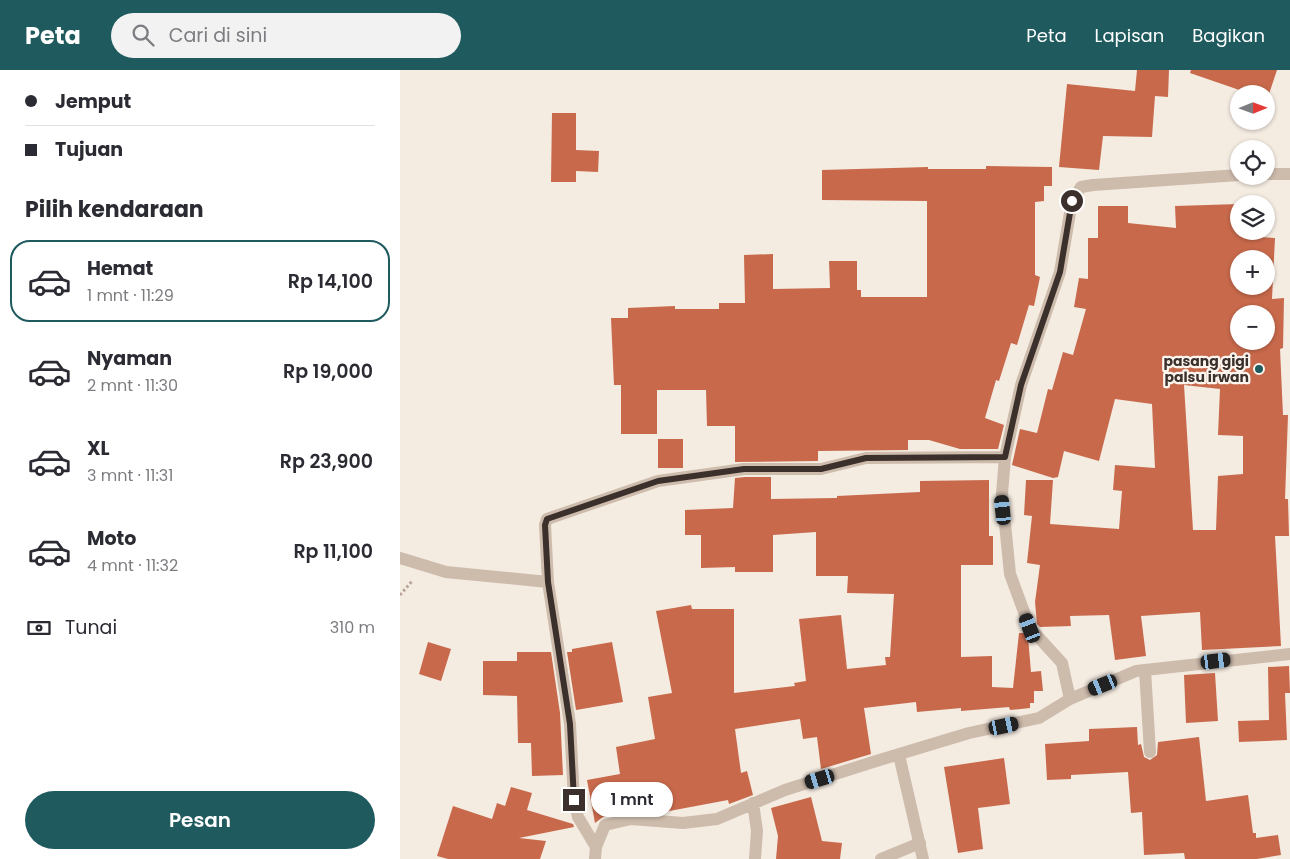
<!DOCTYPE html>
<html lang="id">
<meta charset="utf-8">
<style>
:root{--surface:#fff;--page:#f2f2f3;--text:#2b2b33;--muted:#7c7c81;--line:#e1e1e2;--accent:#1f5a5e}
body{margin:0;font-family:Poppins,sans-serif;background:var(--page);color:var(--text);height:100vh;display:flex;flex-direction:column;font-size:19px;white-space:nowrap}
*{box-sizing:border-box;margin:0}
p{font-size:16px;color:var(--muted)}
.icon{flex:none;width:28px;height:28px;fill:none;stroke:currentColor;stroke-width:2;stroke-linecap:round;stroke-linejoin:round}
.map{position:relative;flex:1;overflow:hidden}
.panel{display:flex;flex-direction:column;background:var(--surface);width:400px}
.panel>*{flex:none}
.top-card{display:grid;align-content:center;height:110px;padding:0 25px;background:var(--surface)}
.needle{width:32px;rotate:89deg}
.controls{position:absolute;left:830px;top:15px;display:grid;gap:10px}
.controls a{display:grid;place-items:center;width:45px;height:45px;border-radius:50%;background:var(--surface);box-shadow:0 1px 4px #0004;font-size:25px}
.end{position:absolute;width:22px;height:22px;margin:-11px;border:6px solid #3b302b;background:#fff;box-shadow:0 0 0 2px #fff}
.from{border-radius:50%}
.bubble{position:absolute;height:35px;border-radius:18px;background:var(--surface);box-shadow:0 1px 4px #0004;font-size:16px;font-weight:600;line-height:35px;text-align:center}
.car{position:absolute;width:15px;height:30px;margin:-15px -8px;border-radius:6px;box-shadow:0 0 4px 1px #0007;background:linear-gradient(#222 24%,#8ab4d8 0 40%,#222 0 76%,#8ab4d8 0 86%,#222 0)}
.top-card b{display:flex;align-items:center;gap:18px;height:48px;font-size:19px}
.top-card b+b{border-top:1px solid var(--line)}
.top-card i{width:12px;height:12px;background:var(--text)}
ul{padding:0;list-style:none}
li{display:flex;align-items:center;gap:15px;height:82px;margin:0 10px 8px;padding:0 15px;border:2px solid transparent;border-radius:20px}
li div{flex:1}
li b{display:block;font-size:19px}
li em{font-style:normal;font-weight:600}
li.selected{border-color:var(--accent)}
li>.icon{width:45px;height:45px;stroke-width:1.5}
h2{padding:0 25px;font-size:22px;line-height:60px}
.pay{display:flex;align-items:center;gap:12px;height:55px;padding:0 25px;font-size:19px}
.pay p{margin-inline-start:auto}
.primary-button{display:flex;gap:10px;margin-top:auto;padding:10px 25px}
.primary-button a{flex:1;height:58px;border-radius:30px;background:var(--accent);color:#fff;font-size:20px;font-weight:600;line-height:58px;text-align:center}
header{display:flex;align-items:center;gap:30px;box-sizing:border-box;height:70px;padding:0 25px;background:var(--accent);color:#fff}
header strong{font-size:24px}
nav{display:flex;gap:28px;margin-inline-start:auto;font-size:18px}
.search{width:350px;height:45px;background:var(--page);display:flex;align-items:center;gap:12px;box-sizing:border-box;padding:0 18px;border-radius:28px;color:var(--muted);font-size:19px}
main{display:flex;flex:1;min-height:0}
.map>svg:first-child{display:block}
.building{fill:#c8694b;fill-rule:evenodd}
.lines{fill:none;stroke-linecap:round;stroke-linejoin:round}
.path{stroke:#b9a596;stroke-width:3;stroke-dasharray:2.5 2.5;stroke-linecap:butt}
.service{stroke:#cdbbac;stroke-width:12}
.minor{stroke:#cdbbac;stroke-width:12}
.route{stroke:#3b302b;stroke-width:6}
.poi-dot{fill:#1f5a5e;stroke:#fbf5ee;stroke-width:2}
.labels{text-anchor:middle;stroke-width:4.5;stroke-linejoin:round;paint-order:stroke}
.poi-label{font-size:14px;font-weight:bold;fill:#3b302b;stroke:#fbf5ee;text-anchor:end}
</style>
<header>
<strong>Peta</strong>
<div class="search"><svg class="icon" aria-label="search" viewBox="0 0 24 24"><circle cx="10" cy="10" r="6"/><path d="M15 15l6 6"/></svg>Cari di sini</div>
<nav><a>Peta</a><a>Lapisan</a><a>Bagikan</a></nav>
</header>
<main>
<section class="panel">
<div class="top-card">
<b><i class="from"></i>Jemput</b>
<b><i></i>Tujuan</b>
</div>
<h2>Pilih kendaraan</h2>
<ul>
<li class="selected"><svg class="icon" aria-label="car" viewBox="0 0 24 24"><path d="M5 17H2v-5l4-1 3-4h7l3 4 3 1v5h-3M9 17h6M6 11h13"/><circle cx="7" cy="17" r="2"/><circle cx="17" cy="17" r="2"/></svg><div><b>Hemat</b><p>1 mnt · 11:29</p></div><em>Rp 14,100</em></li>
<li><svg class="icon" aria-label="car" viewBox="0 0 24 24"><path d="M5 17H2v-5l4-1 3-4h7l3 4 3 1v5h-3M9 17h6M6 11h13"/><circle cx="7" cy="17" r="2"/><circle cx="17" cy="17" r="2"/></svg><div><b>Nyaman</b><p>2 mnt · 11:30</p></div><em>Rp 19,000</em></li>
<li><svg class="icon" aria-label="car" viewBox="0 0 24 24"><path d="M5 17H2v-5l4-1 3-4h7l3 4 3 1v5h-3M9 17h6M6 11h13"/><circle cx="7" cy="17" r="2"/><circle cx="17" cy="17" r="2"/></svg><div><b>XL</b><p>3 mnt · 11:31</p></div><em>Rp 23,900</em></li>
<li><svg class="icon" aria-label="car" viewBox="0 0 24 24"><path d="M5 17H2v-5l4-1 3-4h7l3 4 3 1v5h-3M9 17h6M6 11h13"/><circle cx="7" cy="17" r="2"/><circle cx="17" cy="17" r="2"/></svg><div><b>Moto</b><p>4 mnt · 11:32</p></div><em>Rp 11,100</em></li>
</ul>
<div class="pay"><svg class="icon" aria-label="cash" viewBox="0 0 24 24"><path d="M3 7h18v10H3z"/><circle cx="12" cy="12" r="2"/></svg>Tunai<p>310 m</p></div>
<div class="primary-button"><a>Pesan</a></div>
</section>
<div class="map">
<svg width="890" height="789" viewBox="0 0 890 789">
<rect width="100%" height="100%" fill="#f4ebe1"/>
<path class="building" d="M737,0H769L768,27L755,26L752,67L703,66L699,100L659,97L667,14L735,21Z
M791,0H877L869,24H851L790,3Z
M152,43H176V80L199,81L198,102L176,101V112H151Z
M586,96L652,97V116H644V131L635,132V205L640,207L634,236L629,235L617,275L611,273L599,311L596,310L585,348L604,355L598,379H560L529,370H508V380L418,381V391L335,392V356H307L306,320H257V364H221V315H214L211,248H228V238L275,236V239H319V233H345L344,185L373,184V219L430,218L429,191H457V220H461V227H527V131L422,130V100L528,97V99H586Z
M839,134V166L875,168L872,229L884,228L883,278L880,279L883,345H888L885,429H888L889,466H875L881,576L802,580L800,542L741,546L746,586L715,590L709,545L670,546L671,556L640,557L637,554L635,532L640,495L627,493L632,446L624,445L626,410H653L650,454L719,459L722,421L713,420L715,395L755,398L752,334L715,329L699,391L664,381L658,407L653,408L612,395L620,359L637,363L648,319L652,320L663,282L673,285L686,239L674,237L679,208L688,209V168H698V136H728V153L776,158L775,136ZM839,189H866V216H839ZM839,244H866V271H839ZM784,315L820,319L818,365L843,366V404L818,406L816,460H793Z
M258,369H283V398H258Z
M345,407H371V429L437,428V426L520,422V411L589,410V466H593V495H561V587L592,586V617L613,618L619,563H624L628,567L631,602L641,601L643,621H634V633H630V638L610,640L609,637L561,641V638L517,642L516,632L464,638L471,684L421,699L417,667L403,669L400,649L335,659L341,703L347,701L353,725L329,734L328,730L264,742L261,727L219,736L221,743L203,747L195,753L187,710L220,704L216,677L255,669L248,627L272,623L256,541L291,535L292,539H334V623L395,616L394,613L406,611L399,549L441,545L447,599L486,595L485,587H490L494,524L447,523L448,506H416V462L373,465V502H335V497L301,498V465H285V440L333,438L335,408Z
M28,572L51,579L41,611L19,604Z
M212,572L223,632L176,640L167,582H172V579Z
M117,582H151L160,643L163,705L132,706L131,673H118L117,626L83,625V591H117Z
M889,596L890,623H885L887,670L839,672L838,651L869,650L868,597Z
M815,603L818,651L786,653L784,605Z
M737,657L738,675L741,674L744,687L750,690L757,685L758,672L799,667L806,731L848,725L853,763H856V768L878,765L881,785L857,789H785L784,783L744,785L742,742L731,743L728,702L671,705V709L647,710L645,674L689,671V659Z
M604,688L610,734L578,738L583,779L558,783L544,697Z
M111,717L132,723L127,740L173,754L174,757L119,768L146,771L140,789H48L37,786L53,736L92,749L97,733L105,736Z
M411,727L422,771L442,773L440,789H376L378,766L371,738Z"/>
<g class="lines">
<path class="path" d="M0,525L13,510"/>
<path class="service" d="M481,789L520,773"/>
<path class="minor" d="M866,104H890
M0,488L46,502L148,512
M745,600L750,682
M670,629L662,593L630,558L610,504L602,424L605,387L621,315L660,202L672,131L681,117L693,115L839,105
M499,685L523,789
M353,733L357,761L355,789
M196,777L178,747L174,730L170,654L148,512L145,455L147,449L258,411L344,399H421L466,388L605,387
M195,789L196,777L205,755L231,749L283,753L317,749L385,720L473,692L569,663L639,648L670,629L736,601L890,584"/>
</g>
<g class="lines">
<path class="route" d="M174,730L170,654L148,512L145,455L147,449L258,411L344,399H421L466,388L605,387L621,315L660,202L672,131"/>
</g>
<circle class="poi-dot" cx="859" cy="299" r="5"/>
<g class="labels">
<g class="poi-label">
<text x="849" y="296">pasang gigi<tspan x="849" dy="16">palsu irwan</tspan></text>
</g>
</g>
</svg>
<div class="controls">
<a><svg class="needle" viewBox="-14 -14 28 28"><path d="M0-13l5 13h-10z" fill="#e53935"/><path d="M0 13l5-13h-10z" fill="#7c7c81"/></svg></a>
<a><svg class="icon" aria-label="locate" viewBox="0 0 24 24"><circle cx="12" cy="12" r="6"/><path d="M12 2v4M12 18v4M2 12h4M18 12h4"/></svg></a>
<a><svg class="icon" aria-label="layers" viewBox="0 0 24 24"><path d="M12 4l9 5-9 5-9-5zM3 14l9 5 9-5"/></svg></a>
<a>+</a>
<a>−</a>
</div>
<i class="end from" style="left:672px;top:131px"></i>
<i class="end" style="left:174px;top:730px"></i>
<div class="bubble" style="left:191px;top:712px;width:82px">1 mnt</div>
<i class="car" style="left:603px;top:440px;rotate:354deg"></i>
<i class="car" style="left:630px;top:558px;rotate:339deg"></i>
<i class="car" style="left:816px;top:591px;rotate:83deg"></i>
<i class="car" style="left:703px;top:615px;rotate:248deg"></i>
<i class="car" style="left:604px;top:656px;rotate:78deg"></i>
<i class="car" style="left:420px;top:709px;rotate:253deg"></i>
</div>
</main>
